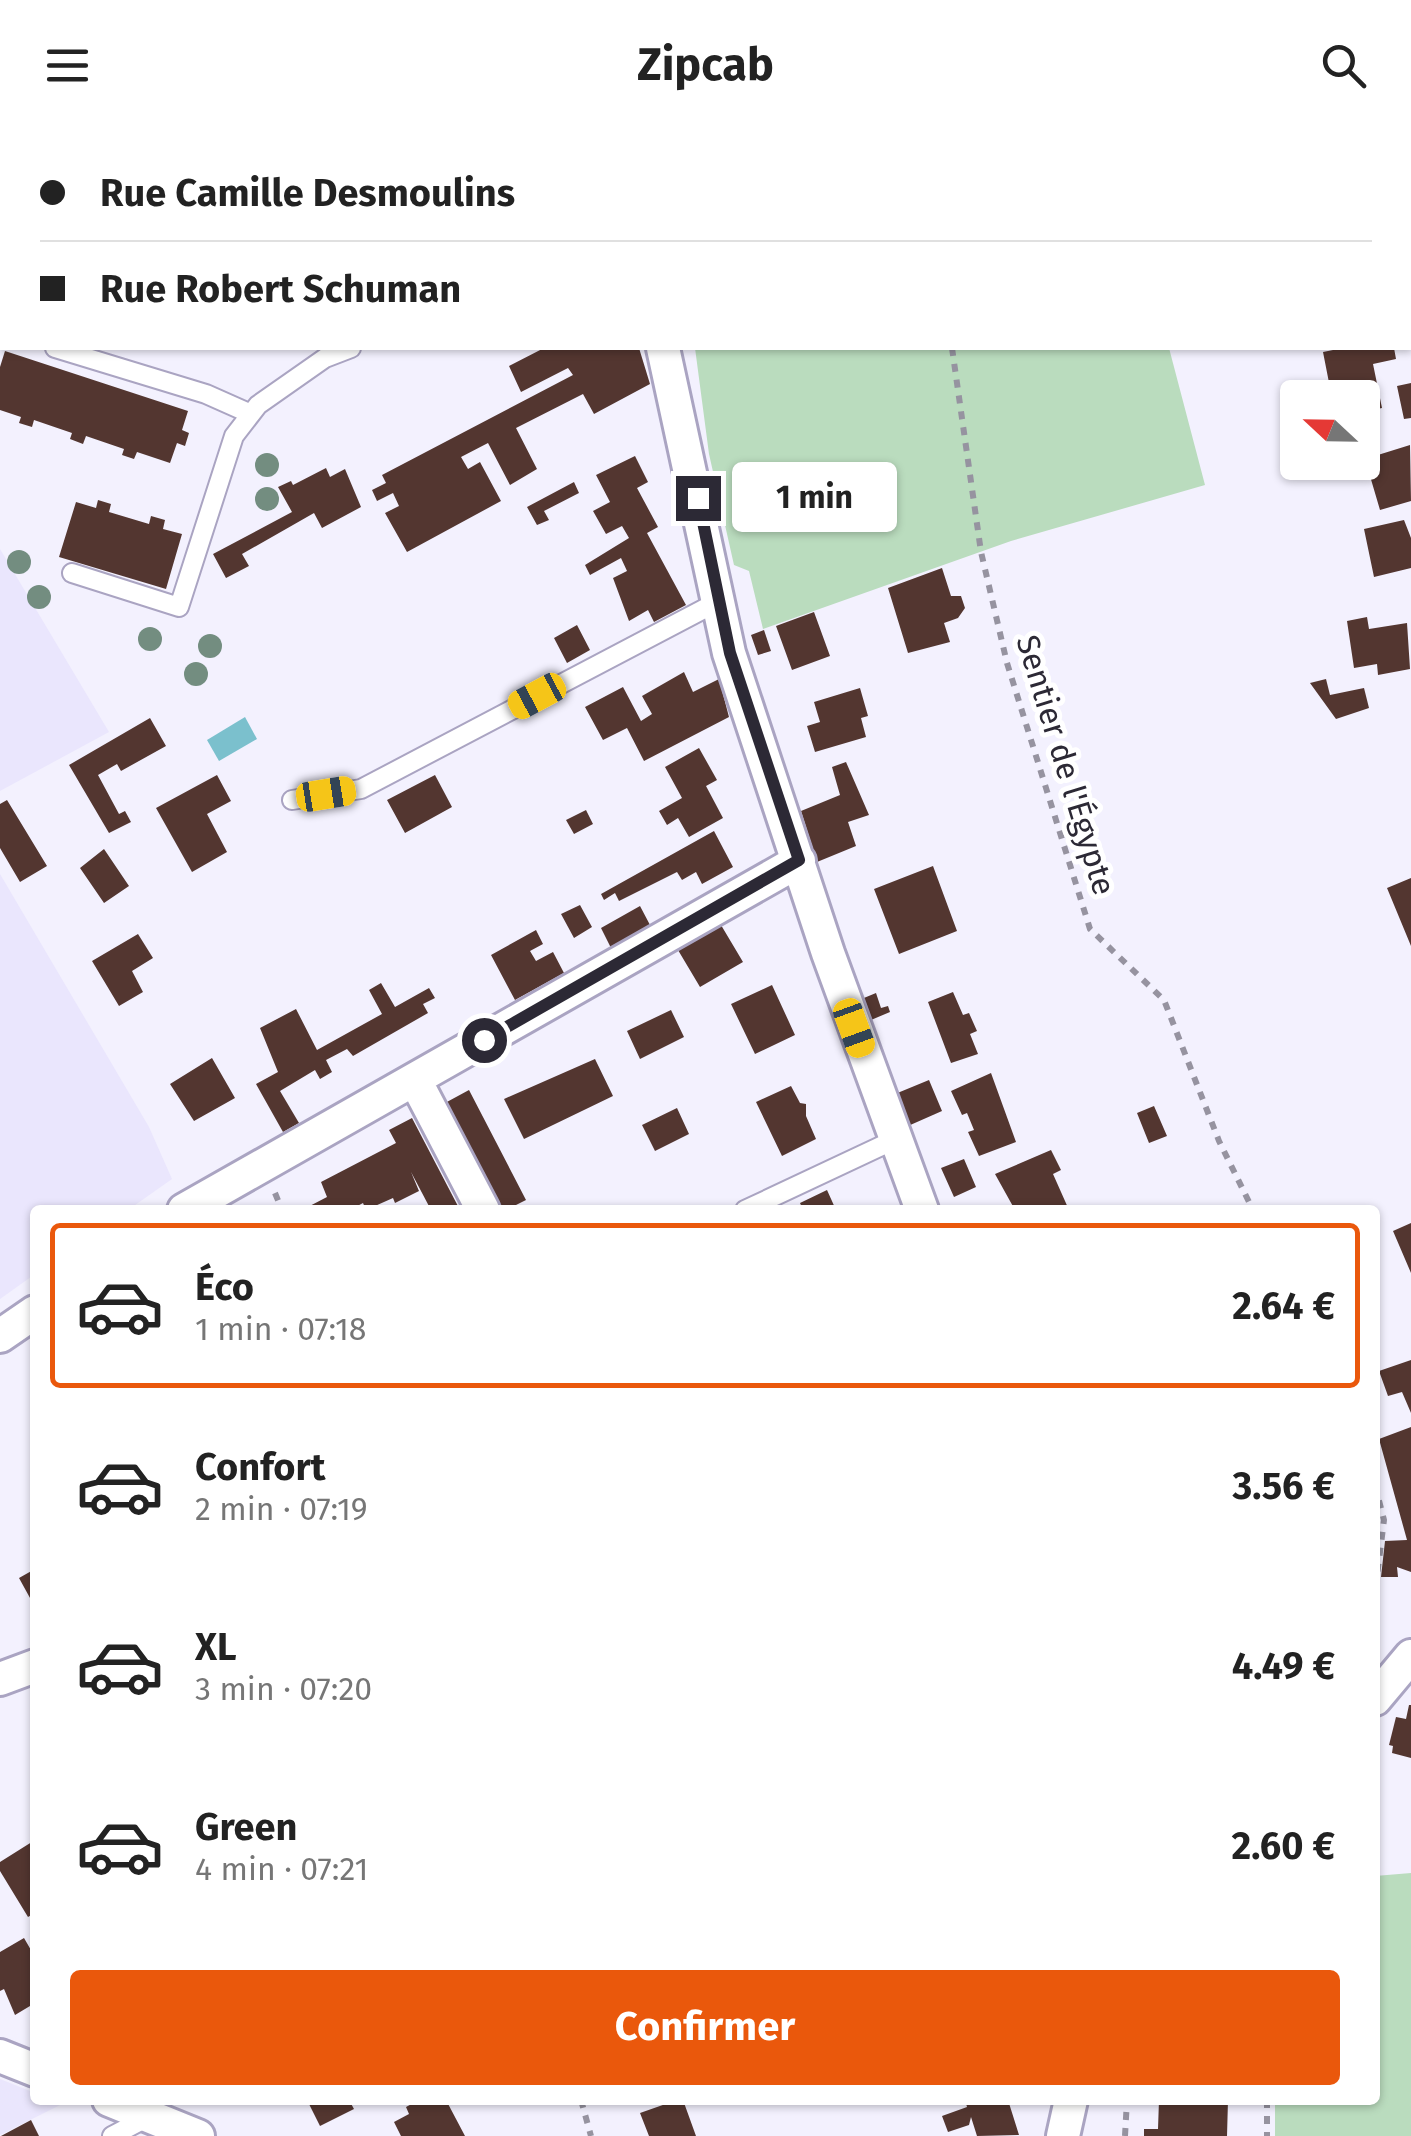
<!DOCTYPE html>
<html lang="fr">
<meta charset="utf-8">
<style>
:root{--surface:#fff;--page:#f2f2f2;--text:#222;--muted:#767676;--line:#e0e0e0;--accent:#ea580c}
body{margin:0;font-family:"Fira Sans",sans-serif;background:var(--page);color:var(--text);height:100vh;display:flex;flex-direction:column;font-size:38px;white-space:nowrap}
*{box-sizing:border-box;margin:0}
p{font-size:32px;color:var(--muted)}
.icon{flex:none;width:55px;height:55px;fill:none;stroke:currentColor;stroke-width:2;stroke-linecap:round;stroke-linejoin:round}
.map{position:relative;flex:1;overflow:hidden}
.details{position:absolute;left:30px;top:1075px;width:1350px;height:900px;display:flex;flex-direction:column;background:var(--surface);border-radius:10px;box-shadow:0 2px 8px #0004}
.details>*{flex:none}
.hud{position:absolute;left:0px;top:0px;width:1412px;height:220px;box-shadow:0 2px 8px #0004;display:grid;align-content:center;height:220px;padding:0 40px;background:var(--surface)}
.needle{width:65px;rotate:292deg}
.controls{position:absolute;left:1280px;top:250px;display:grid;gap:20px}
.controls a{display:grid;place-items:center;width:100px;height:100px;border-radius:10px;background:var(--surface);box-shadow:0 2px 8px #0004;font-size:50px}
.end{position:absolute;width:45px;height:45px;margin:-22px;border:12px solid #2c2935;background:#fff;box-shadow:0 0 0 5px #fff}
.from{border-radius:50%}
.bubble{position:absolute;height:70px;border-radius:10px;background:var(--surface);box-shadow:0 2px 8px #0004;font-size:32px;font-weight:700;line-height:70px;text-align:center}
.car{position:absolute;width:30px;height:60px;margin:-30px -15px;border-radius:12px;box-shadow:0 0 8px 2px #0007;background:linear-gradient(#f5c518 24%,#345 0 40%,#f5c518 0 76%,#345 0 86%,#f5c518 0)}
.hud b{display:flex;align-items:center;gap:35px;height:95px;font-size:38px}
.hud b+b{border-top:2px solid var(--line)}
.hud i{width:25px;height:25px;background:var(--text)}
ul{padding:18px 0 0;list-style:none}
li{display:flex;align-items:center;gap:30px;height:165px;margin:0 20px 15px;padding:0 20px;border:5px solid transparent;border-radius:10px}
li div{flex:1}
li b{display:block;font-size:38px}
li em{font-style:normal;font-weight:700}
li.on{border-color:var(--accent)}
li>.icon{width:90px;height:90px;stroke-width:1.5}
.primary-button{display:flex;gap:20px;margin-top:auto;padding:20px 40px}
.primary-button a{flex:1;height:115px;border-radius:10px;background:var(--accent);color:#fff;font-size:40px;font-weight:700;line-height:115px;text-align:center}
header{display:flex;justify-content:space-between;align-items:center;height:130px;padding:0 40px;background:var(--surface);font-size:45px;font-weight:700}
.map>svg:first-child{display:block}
.built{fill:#eae6fd}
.green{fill:#badcbe}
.water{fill:#7bc0cd}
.building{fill:#533630}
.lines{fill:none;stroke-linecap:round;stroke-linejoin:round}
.service-casing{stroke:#aaa4c2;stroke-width:22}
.minor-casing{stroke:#aaa4c2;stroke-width:38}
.path{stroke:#9693a0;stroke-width:6;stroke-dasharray:8 8;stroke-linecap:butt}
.service{stroke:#fff;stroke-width:18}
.minor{stroke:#fff;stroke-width:32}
.tree{fill:#738d80}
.route{stroke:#2c2935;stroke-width:12}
.labels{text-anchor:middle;stroke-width:10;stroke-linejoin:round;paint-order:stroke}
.street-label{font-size:32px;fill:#2c2935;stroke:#fff}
</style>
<header><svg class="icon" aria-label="menu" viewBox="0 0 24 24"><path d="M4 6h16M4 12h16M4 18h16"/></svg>Zipcab<svg class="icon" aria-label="search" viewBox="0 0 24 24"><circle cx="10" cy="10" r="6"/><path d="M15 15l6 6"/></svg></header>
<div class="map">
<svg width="1411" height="2006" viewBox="0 0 1411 2006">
<rect width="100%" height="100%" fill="#f3f1fe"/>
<path class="built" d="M0,419L109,602L0,661Z
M0,744L149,997L172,1049L128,1080H35V1144L0,1169Z
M0,1949L35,1963V1970L62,1974L0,2005Z"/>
<path class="green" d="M695,218H1169L1205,355L1011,411L763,499L749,441L734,435L709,324Z
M1411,1743V2006H1275V1970H1375V1746Z"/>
<path class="water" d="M245,587L257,609L219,631L207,610Z"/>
<path class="building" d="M544,218H639L650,254L594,284L583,264L516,298L537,339L510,355L488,313L461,327L468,339L480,332L501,371L407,422L385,383L399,376L393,363L377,371L372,360L386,353L382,345L573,245L568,238L521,262L509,236Z
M1343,218H1394L1396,229L1373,234L1382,278L1362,282V268H1332L1323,222Z
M5,221L188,281L182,300L189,303L185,316L177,313L170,333L137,322L134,329L122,325L124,319L86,306L83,314L70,309L72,303L34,290L32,297L19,293L21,287L0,280V237Z
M1411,253V288L1404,289L1397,256Z
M1410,315L1411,371L1380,380L1365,329Z
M635,326L648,352L637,358L658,397L647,403L686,475L654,492L648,480L629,491L613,448L627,441L621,428L590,445L585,435L629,408L622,396L606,404L593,381L610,372L596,345Z
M326,338L330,347L345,339L361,377L322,398L314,383L242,424L249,436L226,448L213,424L292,382L278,357L291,351L293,355Z
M574,352L579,363L544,381L549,390L537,395L527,377Z
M98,370L111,374L109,382L149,394L151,386L165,390L163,399L182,404L166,459L59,427L76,372L96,378Z
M1404,390L1411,408V438L1374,447L1364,399Z
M942,438L951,466H961L965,478L958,488L944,493L950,512L908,523L888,458Z
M814,482L830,526L792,540L776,496Z
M1367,487L1369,499L1407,493L1410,539L1378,545L1377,534L1354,538L1347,491Z
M577,495L590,520L567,533L554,508Z
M764,500L771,521L758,525L751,505Z
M684,542L693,562L719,549L729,587L644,631L627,598L603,610L585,577L623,557L641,591L652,584L642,566Z
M1326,549L1330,565L1364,558L1369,578L1336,589L1310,553Z
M860,558L868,586L861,588L866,607L815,622L807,596L820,592L814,572Z
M150,588L166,616L121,641L117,634L98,645L119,684L125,681L131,692L109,703L69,635Z
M699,618L717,650L706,656L723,688L689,707L678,688L667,695L659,681L682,668L665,637Z
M846,632L869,685L848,692L856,716L817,732L801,681L840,665L832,637Z
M217,645L231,671L207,684L227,722L192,742L156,678Z
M435,645L452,677L405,703L387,670Z
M7,670L47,736L20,752L0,718V674Z
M586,680L593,694L574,704L566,690Z
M714,701L733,737L702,754L696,742L682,750L677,742L619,771L615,763L604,770L601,764Z
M104,719L129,756L104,773L80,738Z
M933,736L957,801L899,824L874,759Z
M1411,748V816L1387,758Z
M580,775L592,797L574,808L561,784Z
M640,776L650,795L611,818L601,798Z
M718,790L743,832L700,857L675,815Z
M536,800L543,814L530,821L536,831L553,822L564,843L515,870L491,825Z
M138,804L153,828L132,841L143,862L119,876L92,831Z
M381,853L395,877L429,858L435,868L423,874L428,883L353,926L347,919L326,930L332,942L320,949L315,940L280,961L299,993L283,1002L256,954L278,942L260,898L296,879L317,920L382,884L369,860Z
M772,855L795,905L755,924L731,874Z
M953,862L963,885L969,883L977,901L970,904L978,924L951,933L928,872Z
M876,863L881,878L888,876L890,882L871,890L877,907L871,909L859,870Z
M671,880L684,907L640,929L627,901Z
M212,928L235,968L194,991L170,954Z
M595,929L613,966L524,1009L504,969Z
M991,943L1016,1012L979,1026L968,1002L974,1000L967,983L962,985L951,961Z
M929,950L942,981L908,996L895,964Z
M791,956L800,973L806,974V986L816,1009L782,1026L756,972Z
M469,960L526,1070L506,1080H500L445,973Z
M1154,976L1167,1006L1149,1013L1137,983Z
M677,978L689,1004L655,1021L642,995Z
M412,988L460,1080H431L411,1042L419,1061L395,1073L393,1068L366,1080L363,1073L350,1080H302L327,1067L321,1052L396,1013L389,1000Z
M1051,1020L1061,1040L1053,1044L1069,1080H1015L995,1044Z
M964,1029L976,1057L954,1067L941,1038Z
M827,1060L836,1080H803L800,1073Z
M1411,1093V1143L1393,1101Z
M1411,1230V1283L1402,1262L1388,1266L1379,1241Z
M1411,1297V1442L1397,1437L1398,1447H1381L1385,1411L1407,1410L1379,1309Z
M35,1439V1477L19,1448Z
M1409,1575H1411V1628L1392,1623L1393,1616L1389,1615L1396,1587L1406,1589Z
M35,1710V1783L28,1787L0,1741V1732Z
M24,1808L35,1827V1873L15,1885L4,1859L0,1861V1822Z
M307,1970H349L354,1979L320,1996Z
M419,1970H446L465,2006H401L394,1992L409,1984L406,1977Z
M677,1970H683L696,2006H649L640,1983Z
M965,1970H1008L1019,2005L977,2006L971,1987L969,1995L948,2002L942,1986L967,1977Z
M1159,1970H1228L1227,2006H1144V1999H1158Z
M31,1990L39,2006H1Z"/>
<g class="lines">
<g class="service-casing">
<path id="service" d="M55,218L206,264L251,284
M72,443L179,477L234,306L258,275L325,228L351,218
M292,670L361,659L721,470
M745,1080L894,1010
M112,2006L150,1986"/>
</g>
<g class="minor-casing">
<path id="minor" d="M560,0L561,2
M820,2L821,0
M663,218L729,523L828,823L922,1080
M415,950L483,1080
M184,1080L799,731
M0,1206L35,1182
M0,1549L35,1536
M1375,1569L1411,1526
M0,1926L35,1940
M109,1970L198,2006
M1063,2006L1071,1970"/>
</g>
<path class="path" d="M867,0L871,2
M883,0L884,2
M952,218L981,422L1007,533L1090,799L1164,870L1219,1011L1253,1080
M275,1063L282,1080
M1375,1355L1384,1390L1375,1462
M581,1970L591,2006
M1267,1970V2006
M1125,2006L1127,1970"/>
<use href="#service" class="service"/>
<use href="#minor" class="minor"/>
</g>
<g class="tree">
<circle cx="267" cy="335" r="12"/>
<circle cx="267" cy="369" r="12"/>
<circle cx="19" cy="432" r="12"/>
<circle cx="39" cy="467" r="12"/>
<circle cx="150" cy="509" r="12"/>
<circle cx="210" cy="516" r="12"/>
<circle cx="196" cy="544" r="12"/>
</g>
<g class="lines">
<path class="route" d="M484,910L799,730L730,523L698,368"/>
</g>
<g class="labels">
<g class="street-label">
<text transform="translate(1066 635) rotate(73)" y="11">Sentier de l'Égypte</text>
</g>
</g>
</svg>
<div class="controls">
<a><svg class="needle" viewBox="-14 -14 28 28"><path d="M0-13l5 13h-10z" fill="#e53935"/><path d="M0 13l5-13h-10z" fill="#767676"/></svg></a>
</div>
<i class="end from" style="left:484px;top:910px"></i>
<i class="end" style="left:698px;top:368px"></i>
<div class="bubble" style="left:732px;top:332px;width:165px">1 min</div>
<i class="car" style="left:537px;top:566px;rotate:242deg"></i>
<i class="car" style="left:326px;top:664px;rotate:81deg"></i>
<i class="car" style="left:854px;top:898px;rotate:160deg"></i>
<div class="hud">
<b><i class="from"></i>Rue Camille Desmoulins</b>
<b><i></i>Rue Robert Schuman</b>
</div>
<section class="details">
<ul>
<li class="on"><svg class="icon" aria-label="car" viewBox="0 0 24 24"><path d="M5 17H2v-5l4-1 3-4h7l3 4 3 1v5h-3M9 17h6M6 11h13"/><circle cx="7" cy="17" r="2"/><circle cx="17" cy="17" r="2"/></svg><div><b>Éco</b><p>1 min · 07:18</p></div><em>2.64 €</em></li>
<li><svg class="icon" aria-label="car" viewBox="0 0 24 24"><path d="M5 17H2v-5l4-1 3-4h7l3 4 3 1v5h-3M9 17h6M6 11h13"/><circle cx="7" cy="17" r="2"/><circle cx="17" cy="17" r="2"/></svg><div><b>Confort</b><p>2 min · 07:19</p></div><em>3.56 €</em></li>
<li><svg class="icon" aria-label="car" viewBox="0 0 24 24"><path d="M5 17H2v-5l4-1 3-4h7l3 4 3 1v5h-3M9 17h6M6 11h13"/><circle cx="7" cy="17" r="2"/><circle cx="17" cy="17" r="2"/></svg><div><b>XL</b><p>3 min · 07:20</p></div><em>4.49 €</em></li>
<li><svg class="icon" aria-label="car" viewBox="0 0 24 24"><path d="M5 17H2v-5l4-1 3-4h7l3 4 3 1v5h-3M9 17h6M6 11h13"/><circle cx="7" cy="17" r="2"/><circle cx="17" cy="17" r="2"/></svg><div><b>Green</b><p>4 min · 07:21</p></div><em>2.60 €</em></li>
</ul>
<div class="primary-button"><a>Confirmer</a></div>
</section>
</div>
